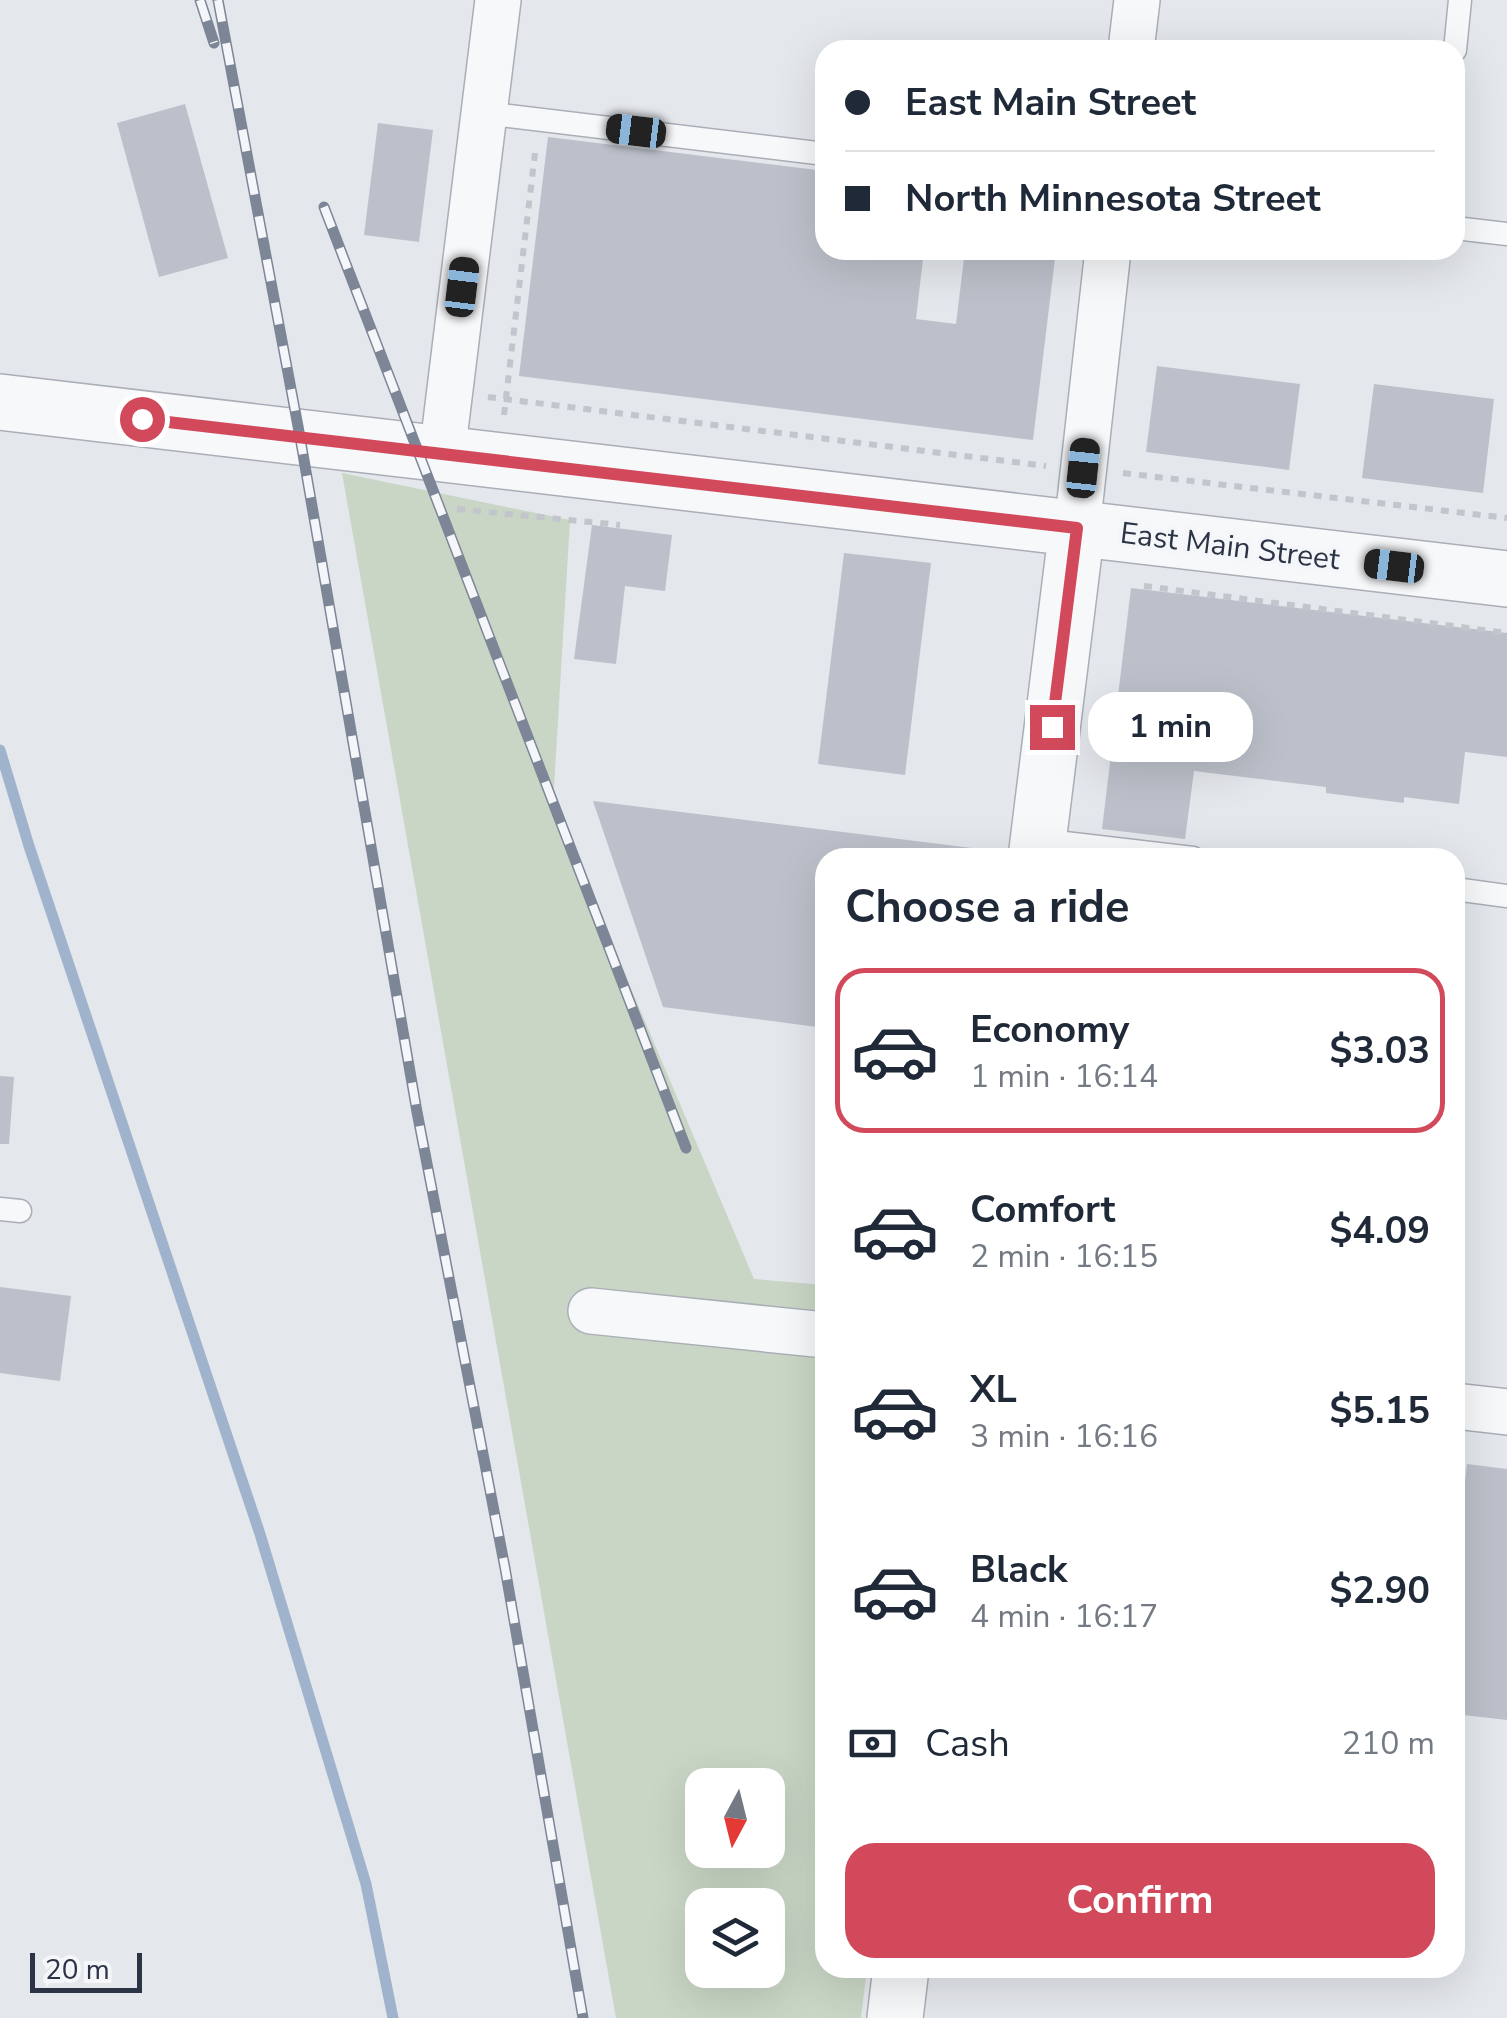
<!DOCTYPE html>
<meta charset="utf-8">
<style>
:root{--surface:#fff;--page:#f6f6f7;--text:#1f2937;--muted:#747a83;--line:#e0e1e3;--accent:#d1495b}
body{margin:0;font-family:"Nunito Sans",sans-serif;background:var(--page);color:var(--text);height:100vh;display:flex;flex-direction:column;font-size:38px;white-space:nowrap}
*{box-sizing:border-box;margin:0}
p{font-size:32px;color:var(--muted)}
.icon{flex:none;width:55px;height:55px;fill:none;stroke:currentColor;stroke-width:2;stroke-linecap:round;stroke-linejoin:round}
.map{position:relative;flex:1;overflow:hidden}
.sheet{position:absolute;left:815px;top:848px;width:650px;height:1130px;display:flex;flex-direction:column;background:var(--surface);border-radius:30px;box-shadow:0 10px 40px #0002}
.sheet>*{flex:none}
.guide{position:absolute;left:815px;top:40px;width:650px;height:220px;border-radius:30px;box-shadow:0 10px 40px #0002;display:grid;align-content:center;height:220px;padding:0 30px;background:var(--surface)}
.needle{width:65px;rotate:187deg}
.buttons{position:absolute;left:685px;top:1768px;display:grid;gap:20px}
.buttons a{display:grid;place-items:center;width:100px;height:100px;border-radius:20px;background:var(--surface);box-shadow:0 10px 40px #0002;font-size:50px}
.scale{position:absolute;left:30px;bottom:25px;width:112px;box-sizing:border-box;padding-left:10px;border:5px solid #2b3445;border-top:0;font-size:28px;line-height:35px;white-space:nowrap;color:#2b3445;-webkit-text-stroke:8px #f4f6f9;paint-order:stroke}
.end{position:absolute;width:45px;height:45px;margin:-22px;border:12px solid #d1495b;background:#fff;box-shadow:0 0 0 5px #fff}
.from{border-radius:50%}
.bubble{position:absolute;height:70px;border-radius:30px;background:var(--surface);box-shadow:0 10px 40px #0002;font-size:32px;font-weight:700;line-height:70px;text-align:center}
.car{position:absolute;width:30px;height:60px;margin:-30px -15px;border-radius:12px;box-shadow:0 0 8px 2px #0007;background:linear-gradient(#222 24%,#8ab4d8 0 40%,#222 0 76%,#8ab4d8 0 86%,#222 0)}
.guide b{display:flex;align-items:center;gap:35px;height:95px;font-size:38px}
.guide b+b{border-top:2px solid var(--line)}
.guide i{width:25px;height:25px;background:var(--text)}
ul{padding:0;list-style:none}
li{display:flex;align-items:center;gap:30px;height:165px;margin:0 20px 15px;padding:0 10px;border:5px solid transparent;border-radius:30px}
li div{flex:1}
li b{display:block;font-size:38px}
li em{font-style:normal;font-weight:700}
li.selected{border-color:var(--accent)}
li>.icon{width:90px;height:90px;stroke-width:1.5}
h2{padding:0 30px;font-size:45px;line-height:120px}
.pay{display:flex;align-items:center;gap:25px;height:110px;padding:0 30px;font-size:38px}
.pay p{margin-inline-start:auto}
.button{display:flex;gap:20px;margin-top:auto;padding:20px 30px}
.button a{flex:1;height:115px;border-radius:30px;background:var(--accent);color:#fff;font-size:40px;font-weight:700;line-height:115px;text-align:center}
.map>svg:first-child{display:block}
.green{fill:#c9d6c5;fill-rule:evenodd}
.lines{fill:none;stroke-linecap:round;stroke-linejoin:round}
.stream{stroke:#9fb4cc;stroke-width:11}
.building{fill:#bbc0ca}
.service-casing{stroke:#a9aeb7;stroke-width:25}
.minor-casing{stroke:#a9aeb7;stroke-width:48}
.tertiary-casing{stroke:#a9aeb7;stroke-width:58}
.path{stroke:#c2c5cb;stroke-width:6;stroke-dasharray:8 8;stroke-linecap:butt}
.service{stroke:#f7f8fa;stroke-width:22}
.minor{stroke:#f7f8fa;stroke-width:45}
.tertiary{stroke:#f7f8fa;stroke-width:55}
.rail-casing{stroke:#7d8696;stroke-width:11}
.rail{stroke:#f4f6f9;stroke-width:8;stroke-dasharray:22;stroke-linecap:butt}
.route{stroke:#d1495b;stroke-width:12}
.labels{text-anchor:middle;stroke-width:9;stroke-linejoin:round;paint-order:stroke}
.street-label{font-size:30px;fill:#2b3445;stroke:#f4f6f9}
</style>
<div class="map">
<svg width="1507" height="2018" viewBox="0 0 1507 2018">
<rect width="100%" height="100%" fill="#e4e7ec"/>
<path class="green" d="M342,473L570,520L553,804L754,1279L825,1285V1968H867L861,2018H616ZM702,1785H768V1850H702ZM702,1905H768V1970H702Z"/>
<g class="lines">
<path class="stream" d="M0,750L29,846L260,1534L366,1884L393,2018"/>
</g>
<path class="building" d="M185,104L228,258L159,277L117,123Z
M378,123L433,130L419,242L364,235Z
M548,137L825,171V250H924L916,319L956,324L965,250H1056L1033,440L519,376Z
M1157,366L1300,384L1289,470L1146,452Z
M1374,384L1494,399L1483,493L1362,478Z
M592,525L672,535L665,591L625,586L616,664L574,659Z
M844,553L931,563L905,775L818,764Z
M1131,588L1507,633V757L1465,752L1459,804L1404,797V803L1326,793V787L1194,771L1185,839L1102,829Z
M593,801L988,850L987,858H825V1028L663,1007Z
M0,1076L14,1077L9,1144H0Z
M0,1287L71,1296L60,1381L0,1373Z
M1467,1464L1507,1469V1720L1455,1714V1563Z"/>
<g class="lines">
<g class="service-casing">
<path id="service" d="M1455,50L1460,0
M484,113L825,154
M1455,228L1507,234
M1039,840L1193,858
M1455,889L1507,896
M0,1209L20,1211"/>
</g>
<g class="minor-casing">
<path id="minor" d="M1131,50L1137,0
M442,454L498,0
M1077,528L1108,250
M591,1311L825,1335
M1455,1406L1507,1412"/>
</g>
<g class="tertiary-casing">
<path id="tertiary" d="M0,402L1507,579
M1036,858L1077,528
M895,2018L901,1968"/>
</g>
<path class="path" d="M488,397L1046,466
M504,415L535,153
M1123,473L1507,518
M457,509L620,525
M1144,586L1507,633"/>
<use href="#service" class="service"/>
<use href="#minor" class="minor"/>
<use href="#tertiary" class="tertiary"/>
<g class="rail-casing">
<path id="rail" d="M200,0L214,43
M218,0L300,437L417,1112L505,1568L583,2018
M324,207L686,1148"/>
</g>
<use href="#rail" class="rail"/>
</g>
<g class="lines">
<path class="route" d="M142,419L1077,528L1052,727"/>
</g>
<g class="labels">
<g class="street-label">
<text transform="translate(1230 546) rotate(7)" y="10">East Main Street</text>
</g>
</g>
</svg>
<div class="buttons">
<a><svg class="needle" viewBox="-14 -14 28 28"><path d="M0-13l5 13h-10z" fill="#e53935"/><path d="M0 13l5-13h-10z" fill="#747a83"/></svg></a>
<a><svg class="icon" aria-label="layers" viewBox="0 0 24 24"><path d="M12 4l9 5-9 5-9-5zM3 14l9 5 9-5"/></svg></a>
</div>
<div class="scale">20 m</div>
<i class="end from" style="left:142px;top:419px"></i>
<i class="end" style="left:1052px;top:727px"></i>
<div class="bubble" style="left:1088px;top:692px;width:165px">1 min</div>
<i class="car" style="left:636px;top:131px;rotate:277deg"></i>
<i class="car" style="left:462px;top:287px;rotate:7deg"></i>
<i class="car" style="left:1083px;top:468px;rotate:6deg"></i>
<i class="car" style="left:1394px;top:566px;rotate:277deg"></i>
<div class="guide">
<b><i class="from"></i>East Main Street</b>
<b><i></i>North Minnesota Street</b>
</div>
<section class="sheet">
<h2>Choose a ride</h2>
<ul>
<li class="selected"><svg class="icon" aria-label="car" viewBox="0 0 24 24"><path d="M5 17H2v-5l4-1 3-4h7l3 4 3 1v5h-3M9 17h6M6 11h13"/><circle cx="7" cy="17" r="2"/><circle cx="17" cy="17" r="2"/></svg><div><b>Economy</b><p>1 min · 16:14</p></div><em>$3.03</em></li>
<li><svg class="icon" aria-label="car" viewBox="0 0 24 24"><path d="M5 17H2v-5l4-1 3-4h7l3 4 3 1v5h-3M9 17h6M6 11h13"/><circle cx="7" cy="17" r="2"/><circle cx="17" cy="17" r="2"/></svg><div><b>Comfort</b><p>2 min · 16:15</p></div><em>$4.09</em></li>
<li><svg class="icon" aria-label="car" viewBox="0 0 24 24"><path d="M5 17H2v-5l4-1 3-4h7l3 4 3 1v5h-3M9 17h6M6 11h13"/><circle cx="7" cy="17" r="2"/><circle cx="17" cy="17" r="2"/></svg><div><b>XL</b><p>3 min · 16:16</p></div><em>$5.15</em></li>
<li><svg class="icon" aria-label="car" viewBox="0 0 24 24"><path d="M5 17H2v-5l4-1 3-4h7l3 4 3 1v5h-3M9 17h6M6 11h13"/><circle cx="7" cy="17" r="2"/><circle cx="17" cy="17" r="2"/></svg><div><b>Black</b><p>4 min · 16:17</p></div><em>$2.90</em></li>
</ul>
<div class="pay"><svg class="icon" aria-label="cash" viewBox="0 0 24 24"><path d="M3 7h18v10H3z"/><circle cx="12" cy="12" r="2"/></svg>Cash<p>210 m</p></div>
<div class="button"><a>Confirm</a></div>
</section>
</div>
